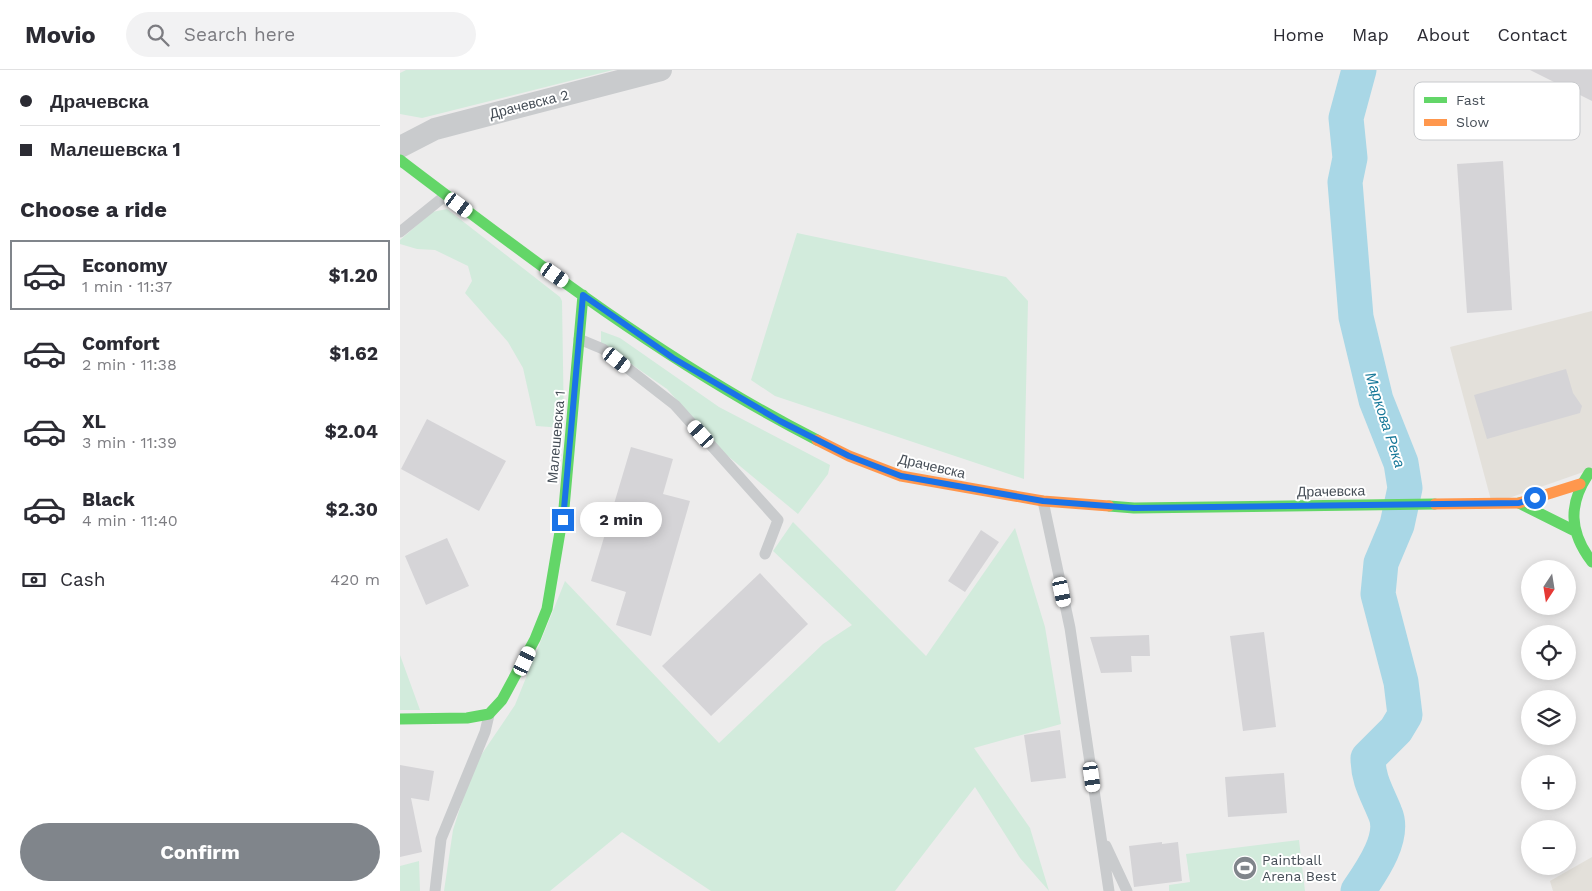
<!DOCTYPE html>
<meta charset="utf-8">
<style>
:root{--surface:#fff;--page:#f2f2f3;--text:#2b2b33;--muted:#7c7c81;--line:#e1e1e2;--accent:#80858b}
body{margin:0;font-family:"Work Sans",sans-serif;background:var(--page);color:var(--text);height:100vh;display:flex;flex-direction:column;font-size:19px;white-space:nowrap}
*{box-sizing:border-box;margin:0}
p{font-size:16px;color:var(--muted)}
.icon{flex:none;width:28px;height:28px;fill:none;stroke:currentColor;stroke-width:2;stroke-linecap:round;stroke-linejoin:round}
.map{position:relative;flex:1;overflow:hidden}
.details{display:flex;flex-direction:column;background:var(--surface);width:400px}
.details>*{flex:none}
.banner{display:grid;align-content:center;height:110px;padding:0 20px;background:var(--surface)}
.needle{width:32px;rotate:192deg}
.tools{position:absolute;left:1121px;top:490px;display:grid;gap:10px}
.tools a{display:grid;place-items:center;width:55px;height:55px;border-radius:50%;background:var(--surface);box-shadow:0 2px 12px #0003;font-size:25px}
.end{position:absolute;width:22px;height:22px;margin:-11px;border:6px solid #1a73e8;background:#fff;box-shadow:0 0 0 2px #fff}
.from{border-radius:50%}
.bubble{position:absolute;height:35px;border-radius:18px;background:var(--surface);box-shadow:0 2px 12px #0003;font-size:16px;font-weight:700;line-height:35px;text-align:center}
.car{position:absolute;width:15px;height:30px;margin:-15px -8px;border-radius:6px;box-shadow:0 0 4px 1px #0007;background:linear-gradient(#fff 24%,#345 0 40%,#fff 0 76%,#345 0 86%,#fff 0)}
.banner b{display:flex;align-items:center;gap:18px;height:48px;font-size:19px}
.banner b+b{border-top:1px solid var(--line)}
.banner i{width:12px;height:12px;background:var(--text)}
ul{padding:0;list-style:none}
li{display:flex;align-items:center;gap:15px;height:70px;margin:0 10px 8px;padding:0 10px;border:2px solid transparent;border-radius:0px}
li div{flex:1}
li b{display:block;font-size:19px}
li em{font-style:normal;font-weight:700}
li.current{border-color:var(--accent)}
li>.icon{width:45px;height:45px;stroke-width:1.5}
h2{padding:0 20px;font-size:22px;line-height:60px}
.pay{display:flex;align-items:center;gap:12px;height:55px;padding:0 20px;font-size:19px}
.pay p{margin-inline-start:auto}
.button{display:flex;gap:10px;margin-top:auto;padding:10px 20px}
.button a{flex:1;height:58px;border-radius:30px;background:var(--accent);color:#fff;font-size:20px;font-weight:700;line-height:58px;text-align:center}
header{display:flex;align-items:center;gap:30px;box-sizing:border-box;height:70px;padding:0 25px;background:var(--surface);border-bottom:1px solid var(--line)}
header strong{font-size:24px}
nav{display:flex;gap:28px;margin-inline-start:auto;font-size:18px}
.search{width:350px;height:45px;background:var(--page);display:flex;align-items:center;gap:12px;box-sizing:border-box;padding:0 18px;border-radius:28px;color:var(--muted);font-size:19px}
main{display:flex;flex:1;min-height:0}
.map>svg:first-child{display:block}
.commercial{fill:#e3e0da}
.green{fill:#d2ebdc}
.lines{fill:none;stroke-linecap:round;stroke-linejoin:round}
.river{stroke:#a9d7e6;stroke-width:35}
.building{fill:#d5d4d7}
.lane{stroke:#c9cbcd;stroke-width:11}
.street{stroke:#c9cbcd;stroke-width:22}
.fast{stroke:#63d668;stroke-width:11}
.slow{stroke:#ff974d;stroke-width:11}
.route{stroke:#1a73e8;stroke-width:6}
.labels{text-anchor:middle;stroke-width:4;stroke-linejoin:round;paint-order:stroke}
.street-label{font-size:14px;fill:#464e57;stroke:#fff}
.poi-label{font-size:14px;fill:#464e57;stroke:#fff;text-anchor:start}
.water-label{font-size:15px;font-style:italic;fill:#177899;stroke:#fff}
.key{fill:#fff;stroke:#c8cacd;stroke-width:1}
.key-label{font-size:14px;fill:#464e57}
</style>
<header>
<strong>Movio</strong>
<div class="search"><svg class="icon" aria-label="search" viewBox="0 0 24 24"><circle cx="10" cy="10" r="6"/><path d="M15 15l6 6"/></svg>Search here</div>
<nav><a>Home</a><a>Map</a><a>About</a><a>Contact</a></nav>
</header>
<main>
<section class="details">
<div class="banner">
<b><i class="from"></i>Драчевска</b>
<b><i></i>Малешевска 1</b>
</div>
<h2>Choose a ride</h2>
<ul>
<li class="current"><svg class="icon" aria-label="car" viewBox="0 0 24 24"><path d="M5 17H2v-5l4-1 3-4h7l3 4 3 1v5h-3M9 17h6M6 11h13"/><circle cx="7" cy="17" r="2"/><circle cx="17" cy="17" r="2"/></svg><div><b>Economy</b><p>1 min · 11:37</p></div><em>$1.20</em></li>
<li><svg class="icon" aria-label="car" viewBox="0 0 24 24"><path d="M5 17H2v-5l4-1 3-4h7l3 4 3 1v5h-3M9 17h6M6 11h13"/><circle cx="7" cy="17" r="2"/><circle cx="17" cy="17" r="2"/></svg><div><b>Comfort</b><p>2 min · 11:38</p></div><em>$1.62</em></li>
<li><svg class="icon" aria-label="car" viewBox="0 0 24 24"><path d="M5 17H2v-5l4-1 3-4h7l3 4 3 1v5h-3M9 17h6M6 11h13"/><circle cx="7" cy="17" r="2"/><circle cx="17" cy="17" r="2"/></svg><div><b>XL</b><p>3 min · 11:39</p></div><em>$2.04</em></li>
<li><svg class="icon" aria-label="car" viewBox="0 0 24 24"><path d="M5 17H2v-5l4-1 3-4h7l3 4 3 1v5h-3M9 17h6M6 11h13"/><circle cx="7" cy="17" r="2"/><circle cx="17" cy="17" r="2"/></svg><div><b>Black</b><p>4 min · 11:40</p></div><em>$2.30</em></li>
</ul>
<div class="pay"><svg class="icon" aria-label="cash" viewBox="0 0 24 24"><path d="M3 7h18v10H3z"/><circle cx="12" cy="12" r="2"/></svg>Cash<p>420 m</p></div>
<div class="button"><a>Confirm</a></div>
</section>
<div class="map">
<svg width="1192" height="821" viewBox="0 0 1192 821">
<rect width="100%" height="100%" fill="#edecec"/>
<path class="commercial" d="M1192,241V399L1092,434L1050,277Z
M1192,787V821H1153L1150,811Z"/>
<path class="green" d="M6,0H213L22,48L0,44V3Z
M47,139L160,227L162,231L164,358L136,356L123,298L108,272L65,223L72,211L68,196L35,180L17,179L0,174V170L32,142Z
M397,163L606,207L628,231L624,409L375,326L351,310Z
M201,261L220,268L319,337L430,395L428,404L398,444L323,382L267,319L201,273Z
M393,452L526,586L615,458L645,557L661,654L574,678L630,758L649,821L620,788L575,717L495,821H311L222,762L150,821H44L53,760L73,697L115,635L165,511L319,673L423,574L452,555L373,481Z
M0,585L20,640H0Z
M899,770L905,821H769V815L790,812L786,784Z
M19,791L20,821H0V796Z"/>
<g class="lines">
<path class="river" d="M958,821C971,802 996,767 985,743C977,723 968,710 968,688L996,660L1005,645L1001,612L978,524L981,493L997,455L1005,418L1001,393L976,330L956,247L945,112L950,88L946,48L959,0"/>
</g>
<path class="building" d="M1130,0H1192V31Z
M1103,91L1112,240L1067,243L1057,94Z
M1166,299L1173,323L1182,336L1180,343L1087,369L1074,325Z
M27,349L106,391L79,441L1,399Z
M231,377L273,389L263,424L290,431L251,566L216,555L226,522L191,511Z
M581,460L599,472L565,522L548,511Z
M47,468L69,516L26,535L5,486Z
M360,503L408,554L311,646L262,596Z
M864,562L876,657L843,661L830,566Z
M749,565L750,586H731L732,602L701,603L690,567Z
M660,660L666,708L631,712L624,665Z
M0,695L34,701L29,731L11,728L22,782L0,787Z
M884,703L887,743L828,747L825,707Z
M762,772V774L778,772L782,811L734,817L729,776Z"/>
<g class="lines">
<path class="lane" d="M0,162L46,125
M179,269L203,279L275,335L378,450L365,484
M643,431L670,558L709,821
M706,776L727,821
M35,821L41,769L85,662L89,645"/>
<path class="street" d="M0,77L35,59L261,0"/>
<path class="fast" d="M0,90C133,191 268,294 417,370
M1189,403C1168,434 1169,462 1192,492
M1119,433L1175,461
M709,436L734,438L1035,434
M0,649L67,648L89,644L102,630L135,569L147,539L164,438L183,225"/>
<path class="slow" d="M417,370L449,386L501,406L643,431L709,436
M1035,434L1119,433L1180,414"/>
</g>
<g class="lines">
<path class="route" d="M163,450L183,225L273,288L380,351L449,386L501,406L643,431L734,438L1119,433L1135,428"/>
</g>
<defs>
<g id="stadium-disc" transform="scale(1.25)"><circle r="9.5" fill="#80858b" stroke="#fff"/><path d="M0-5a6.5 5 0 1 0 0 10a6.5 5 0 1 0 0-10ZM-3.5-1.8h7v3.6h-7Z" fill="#fff"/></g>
</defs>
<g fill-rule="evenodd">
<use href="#stadium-disc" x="845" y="798"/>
</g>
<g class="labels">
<g class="street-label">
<text transform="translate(129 34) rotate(-14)" y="5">Драчевска 2</text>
<text transform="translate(156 367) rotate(-85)" y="5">Малешевска 1</text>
<text transform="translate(532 396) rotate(13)" y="5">Драчевска</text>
<text transform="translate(931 421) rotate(-1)" y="5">Драчевска</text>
</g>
<g class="poi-label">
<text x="862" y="795">Paintball<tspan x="862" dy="16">Arena Best</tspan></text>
</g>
<g class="water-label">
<text transform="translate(985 350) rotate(72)" y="5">Маркова Река</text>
</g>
</g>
<rect x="1014" y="12" width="166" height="58" rx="8" class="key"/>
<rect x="1024" y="27" width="23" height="6" fill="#63d668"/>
<rect x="1024" y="49" width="23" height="7" fill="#ff974d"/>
<g class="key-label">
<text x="1056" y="35">Fast</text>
<text x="1056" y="57">Slow</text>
</g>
</svg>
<div class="tools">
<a><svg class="needle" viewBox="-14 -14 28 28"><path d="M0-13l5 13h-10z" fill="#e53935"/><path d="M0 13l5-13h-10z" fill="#7c7c81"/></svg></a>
<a><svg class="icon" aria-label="locate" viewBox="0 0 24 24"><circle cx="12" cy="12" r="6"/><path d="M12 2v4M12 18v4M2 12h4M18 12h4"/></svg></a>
<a><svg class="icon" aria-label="layers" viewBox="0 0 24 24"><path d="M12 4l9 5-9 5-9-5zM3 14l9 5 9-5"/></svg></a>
<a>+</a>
<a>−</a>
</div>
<i class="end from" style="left:1135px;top:428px"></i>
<i class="end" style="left:163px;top:450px"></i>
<div class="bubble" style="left:180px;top:432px;width:82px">2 min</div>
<i class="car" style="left:59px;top:135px;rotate:126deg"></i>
<i class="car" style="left:155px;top:205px;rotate:125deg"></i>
<i class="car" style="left:217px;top:290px;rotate:128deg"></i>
<i class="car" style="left:301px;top:364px;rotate:318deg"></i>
<i class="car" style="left:662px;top:522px;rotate:168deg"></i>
<i class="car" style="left:125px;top:591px;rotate:25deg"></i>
<i class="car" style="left:692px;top:707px;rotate:172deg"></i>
</div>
</main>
